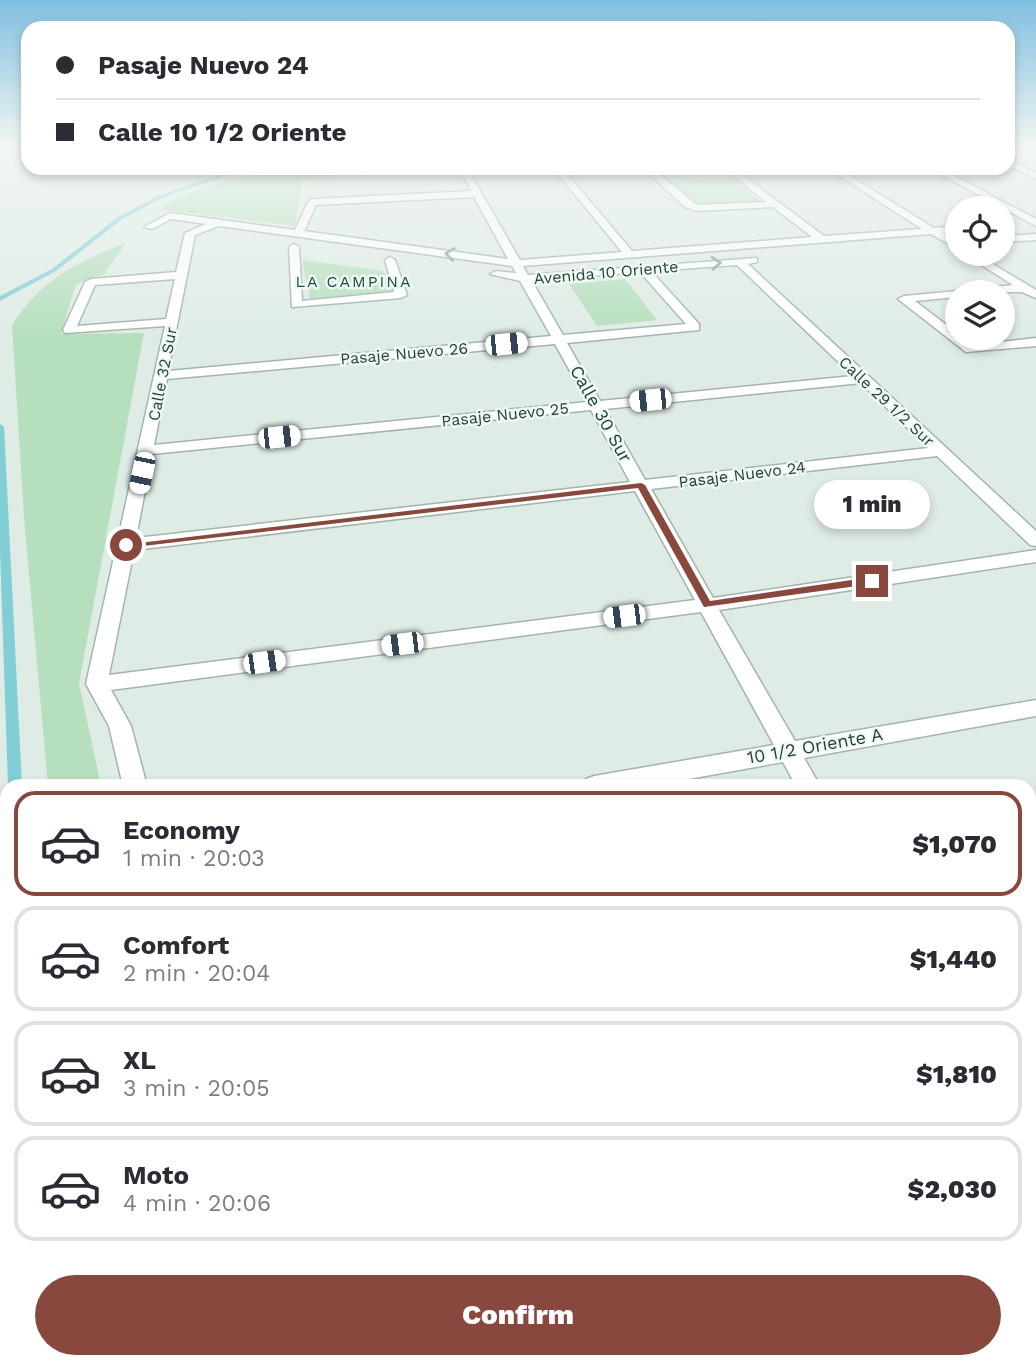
<!DOCTYPE html>
<meta charset="utf-8">
<style>
:root{--surface:#fff;--page:#f2f2f3;--text:#2b2b33;--muted:#7c7c81;--line:#e1e1e2;--accent:#89483e}
body{margin:0;font-family:"Work Sans",sans-serif;background:var(--page);color:var(--text);height:100vh;display:flex;flex-direction:column;font-size:26px;white-space:nowrap}
*{box-sizing:border-box;margin:0}
p{font-size:23px;color:var(--muted)}
.icon{flex:none;width:38px;height:38px;fill:none;stroke:currentColor;stroke-width:2;stroke-linecap:round;stroke-linejoin:round}
.map{position:relative;flex:1;overflow:hidden}
.panel{position:absolute;left:0px;top:779px;width:1036px;height:590px;display:flex;flex-direction:column;background:var(--surface);border-radius:21px 21px 0 0;box-shadow:0 4px 10px #0003}
.panel>*{flex:none}
.hud{position:absolute;left:21px;top:21px;width:994px;height:154px;border-radius:21px;box-shadow:0 4px 10px #0003;display:grid;align-content:center;height:154px;padding:0 35px;background:var(--surface)}
.controls{position:absolute;left:945px;top:196px;display:grid;gap:14px}
.controls a{display:grid;place-items:center;width:70px;height:70px;border-radius:50%;background:var(--surface);box-shadow:0 4px 10px #0003;font-size:35px}
.end{position:absolute;width:32px;height:32px;margin:-16px;border:9px solid #89483e;background:#fff;box-shadow:0 0 0 4px #fff}
.from{border-radius:50%}
.bubble{position:absolute;height:49px;border-radius:24px;background:var(--surface);box-shadow:0 4px 10px #0003;font-size:23px;font-weight:800;line-height:49px;text-align:center}
.car{position:absolute;width:21px;height:42px;margin:-21px -10px;border-radius:9px;box-shadow:0 0 5px 2px #0007;background:linear-gradient(#fff 24%,#345 0 40%,#fff 0 76%,#345 0 86%,#fff 0)}
.hud b{display:flex;align-items:center;gap:24px;height:66px;font-size:26px}
.hud b+b{border-top:2px solid var(--line)}
.hud i{width:18px;height:18px;background:var(--text)}
ul{padding:12px 0 0;list-style:none}
li{display:flex;align-items:center;gap:21px;height:105px;margin:0 14px 10px;padding:0 21px;border:4px solid var(--line);border-radius:21px}
li div{flex:1}
li b{display:block;font-size:26px}
li em{font-style:normal;font-weight:800}
li.selected{border-color:var(--accent)}
li>.icon{width:63px;height:63px;stroke-width:1.5}
.cta{display:flex;gap:14px;margin-top:auto;padding:14px 35px}
.cta a{flex:1;height:80px;border-radius:42px;background:var(--accent);color:#fff;font-size:28px;font-weight:800;line-height:80px;text-align:center}
.map>svg:first-child{display:block}
.green{fill:#b6dfbe}
.lines{fill:none;stroke-linecap:round;stroke-linejoin:round}
.stream{fill:#82ced5;fill-rule:evenodd}
.minor-casing{stroke:#a2b4ac;stroke-width:3}
.minor{fill:#fff;fill-rule:evenodd}
.oneway{stroke:#8f9e99}
.route{fill:#89483e}
.labels{text-anchor:middle;stroke-width:5;stroke-linejoin:round;paint-order:stroke}
.far-street-label{font-size:16px;fill:#1f3d33;stroke:#f0f8f3}
.far-neighbourhood-label{font-size:16px;letter-spacing:2px;fill:#19503f;stroke:#f0f8f3}
.street-label{font-size:18px;fill:#1f3d33;stroke:#f0f8f3}
</style>
<div class="map">
<svg width="1036" height="1368" viewBox="0 0 1036 1368">
<rect width="100%" height="100%" fill="#dfece5"/>
<path class="green" d="M272,168H338L333,170L337,176L303,179L295,226L164,210L162,207L179,196Z
M732,179L762,202L700,206L693,203L671,182Z
M126,243L104,274L76,284L61,334L144,333L79,683L101,786H48L24,518L12,326C37,282 80,260 126,243Z
M302,260L384,271L392,291L310,299Z
M625,279L657,320L597,326L569,284Z
M100,1362H225L232,1368H101Z"/>
<g class="lines">
<path class="stream" d="M240,168H247L162,198L122,219L56,271L0,301V296L52,269L118,217L158,196Z
M0,424L4,427L22,786H8L0,551Z
M56,1362H78L79,1368H57Z"/>
<g class="minor-casing">
<path id="minor" d="M1008,160L1036,173V179L1008,165Z
M346,168H446L362,174Z
M459,168H467L520,260L622,252L553,168H562L632,251L812,237L773,207L696,211L685,207L643,168H652L697,205L766,202L724,168H733L824,236L922,229L827,168H837L934,228L957,226V232L943,233L957,242V249L931,234L523,266L528,275L757,258V262L748,264L1036,531V546L1030,545L937,456L651,489L713,598L1036,550V562L719,610L795,741L1036,700V716L804,758L820,786H796L783,762L650,786H582L586,779L594,776L774,745L701,612L111,690L131,726L147,786H123L109,726L86,684L165,326L65,333L63,330L85,282L91,279L176,272L185,233L206,224L171,219L152,229L144,227L170,213L295,230L308,202L313,199L472,191ZM474,197L508,259L304,231L316,205ZM219,226L512,266L516,273L496,271L490,274L520,281L551,336L168,371L195,235ZM737,265L853,376L600,401L567,343L699,330V324L651,271ZM640,272L686,324L563,335L532,281ZM175,279L166,319L77,326L95,285ZM555,344L587,402L154,445L167,379ZM861,383L928,448L645,480L605,409ZM591,410L630,482L136,538L152,454ZM635,491L695,600L109,675L134,550Z
M929,168H939L1036,219V226Z
M1036,234V240L1003,242V236Z
M294,244L299,247L302,301L394,292L385,260L390,257L395,260L407,295L401,298L292,307L289,247Z
M964,254H976L1036,290V298L1022,292H967L973,289L1013,285Z
M957,291L962,292H957V297L915,301L957,333V338H964L974,345L1036,338V346L966,352L898,299L904,296Z
M1036,985V1013L1029,1014V986Z
M1029,1166L1036,1169V1213L1029,1210Z
M298,1362H340L343,1368H301Z"/>
</g>
<use href="#minor" class="minor"/>
</g>
<defs><path id="oneway-chevron" d="M-2-3.5L2.5 0L-2 3.5" fill="none" stroke-width="1.6" stroke-linecap="round" stroke-linejoin="round" transform="scale(1.75)"/></defs>
<g class="oneway">
<use href="#oneway-chevron" transform="translate(450 254) rotate(-172)"/>
<use href="#oneway-chevron" transform="translate(716 263) rotate(-5)"/>
</g>
<linearGradient id="sky" x2="0" y2="1"><stop stop-color="#7fbee0"/><stop offset="0.43" stop-color="#f1f6f3"/><stop offset="1" stop-color="#f1f6f3" stop-opacity="0"/></linearGradient>
<rect width="1036" height="338" fill="url(#sky)"/>
<path class="route" d="M641,483L645,485L710,601L872,577L877,581L872,584L704,607L638,488L126,548L122,545Z"/>
<g class="labels">
<g class="far-street-label">
<text transform="translate(606 272) rotate(-5)" y="6">Avenida 10 Oriente</text>
<text transform="translate(404 353) rotate(-5)" y="6">Pasaje Nuevo 26</text>
<text transform="translate(162 374) rotate(-79)" y="6">Calle 32 Sur</text>
<text transform="translate(887 401) rotate(43)" y="6">Calle 29 1/2 Sur</text>
<text transform="translate(505 414) rotate(-6)" y="6">Pasaje Nuevo 25</text>
<text transform="translate(742 474) rotate(-7)" y="6">Pasaje Nuevo 24</text>
</g>
<g class="far-neighbourhood-label">
<text x="354" y="287">LA CAMPINA</text>
</g>
<g class="street-label">
<text transform="translate(601 414) rotate(61)" y="6">Calle 30 Sur</text>
<text transform="translate(815 746) rotate(-10)" y="6">10 1/2 Oriente A</text>
</g>
</g>
</svg>
<div class="controls">
<a><svg class="icon" aria-label="locate" viewBox="0 0 24 24"><circle cx="12" cy="12" r="6"/><path d="M12 2v4M12 18v4M2 12h4M18 12h4"/></svg></a>
<a><svg class="icon" aria-label="layers" viewBox="0 0 24 24"><path d="M12 4l9 5-9 5-9-5zM3 14l9 5 9-5"/></svg></a>
</div>
<i class="end from" style="left:126px;top:545px"></i>
<i class="end" style="left:872px;top:581px"></i>
<div class="bubble" style="left:814px;top:480px;width:116px">1 min</div>
<i class="car" style="left:506px;top:344px;rotate:84deg"></i>
<i class="car" style="left:650px;top:400px;rotate:264deg"></i>
<i class="car" style="left:279px;top:437px;rotate:84deg"></i>
<i class="car" style="left:142px;top:473px;rotate:192deg"></i>
<i class="car" style="left:624px;top:616px;rotate:263deg"></i>
<i class="car" style="left:402px;top:644px;rotate:263deg"></i>
<i class="car" style="left:264px;top:662px;rotate:82deg"></i>
<div class="hud">
<b><i class="from"></i>Pasaje Nuevo 24</b>
<b><i></i>Calle 10 1/2 Oriente</b>
</div>
<section class="panel">
<ul>
<li class="selected"><svg class="icon" aria-label="car" viewBox="0 0 24 24"><path d="M5 17H2v-5l4-1 3-4h7l3 4 3 1v5h-3M9 17h6M6 11h13"/><circle cx="7" cy="17" r="2"/><circle cx="17" cy="17" r="2"/></svg><div><b>Economy</b><p>1 min · 20:03</p></div><em>$1,070</em></li>
<li><svg class="icon" aria-label="car" viewBox="0 0 24 24"><path d="M5 17H2v-5l4-1 3-4h7l3 4 3 1v5h-3M9 17h6M6 11h13"/><circle cx="7" cy="17" r="2"/><circle cx="17" cy="17" r="2"/></svg><div><b>Comfort</b><p>2 min · 20:04</p></div><em>$1,440</em></li>
<li><svg class="icon" aria-label="car" viewBox="0 0 24 24"><path d="M5 17H2v-5l4-1 3-4h7l3 4 3 1v5h-3M9 17h6M6 11h13"/><circle cx="7" cy="17" r="2"/><circle cx="17" cy="17" r="2"/></svg><div><b>XL</b><p>3 min · 20:05</p></div><em>$1,810</em></li>
<li><svg class="icon" aria-label="car" viewBox="0 0 24 24"><path d="M5 17H2v-5l4-1 3-4h7l3 4 3 1v5h-3M9 17h6M6 11h13"/><circle cx="7" cy="17" r="2"/><circle cx="17" cy="17" r="2"/></svg><div><b>Moto</b><p>4 min · 20:06</p></div><em>$2,030</em></li>
</ul>
<div class="cta"><a>Confirm</a></div>
</section>
</div>
